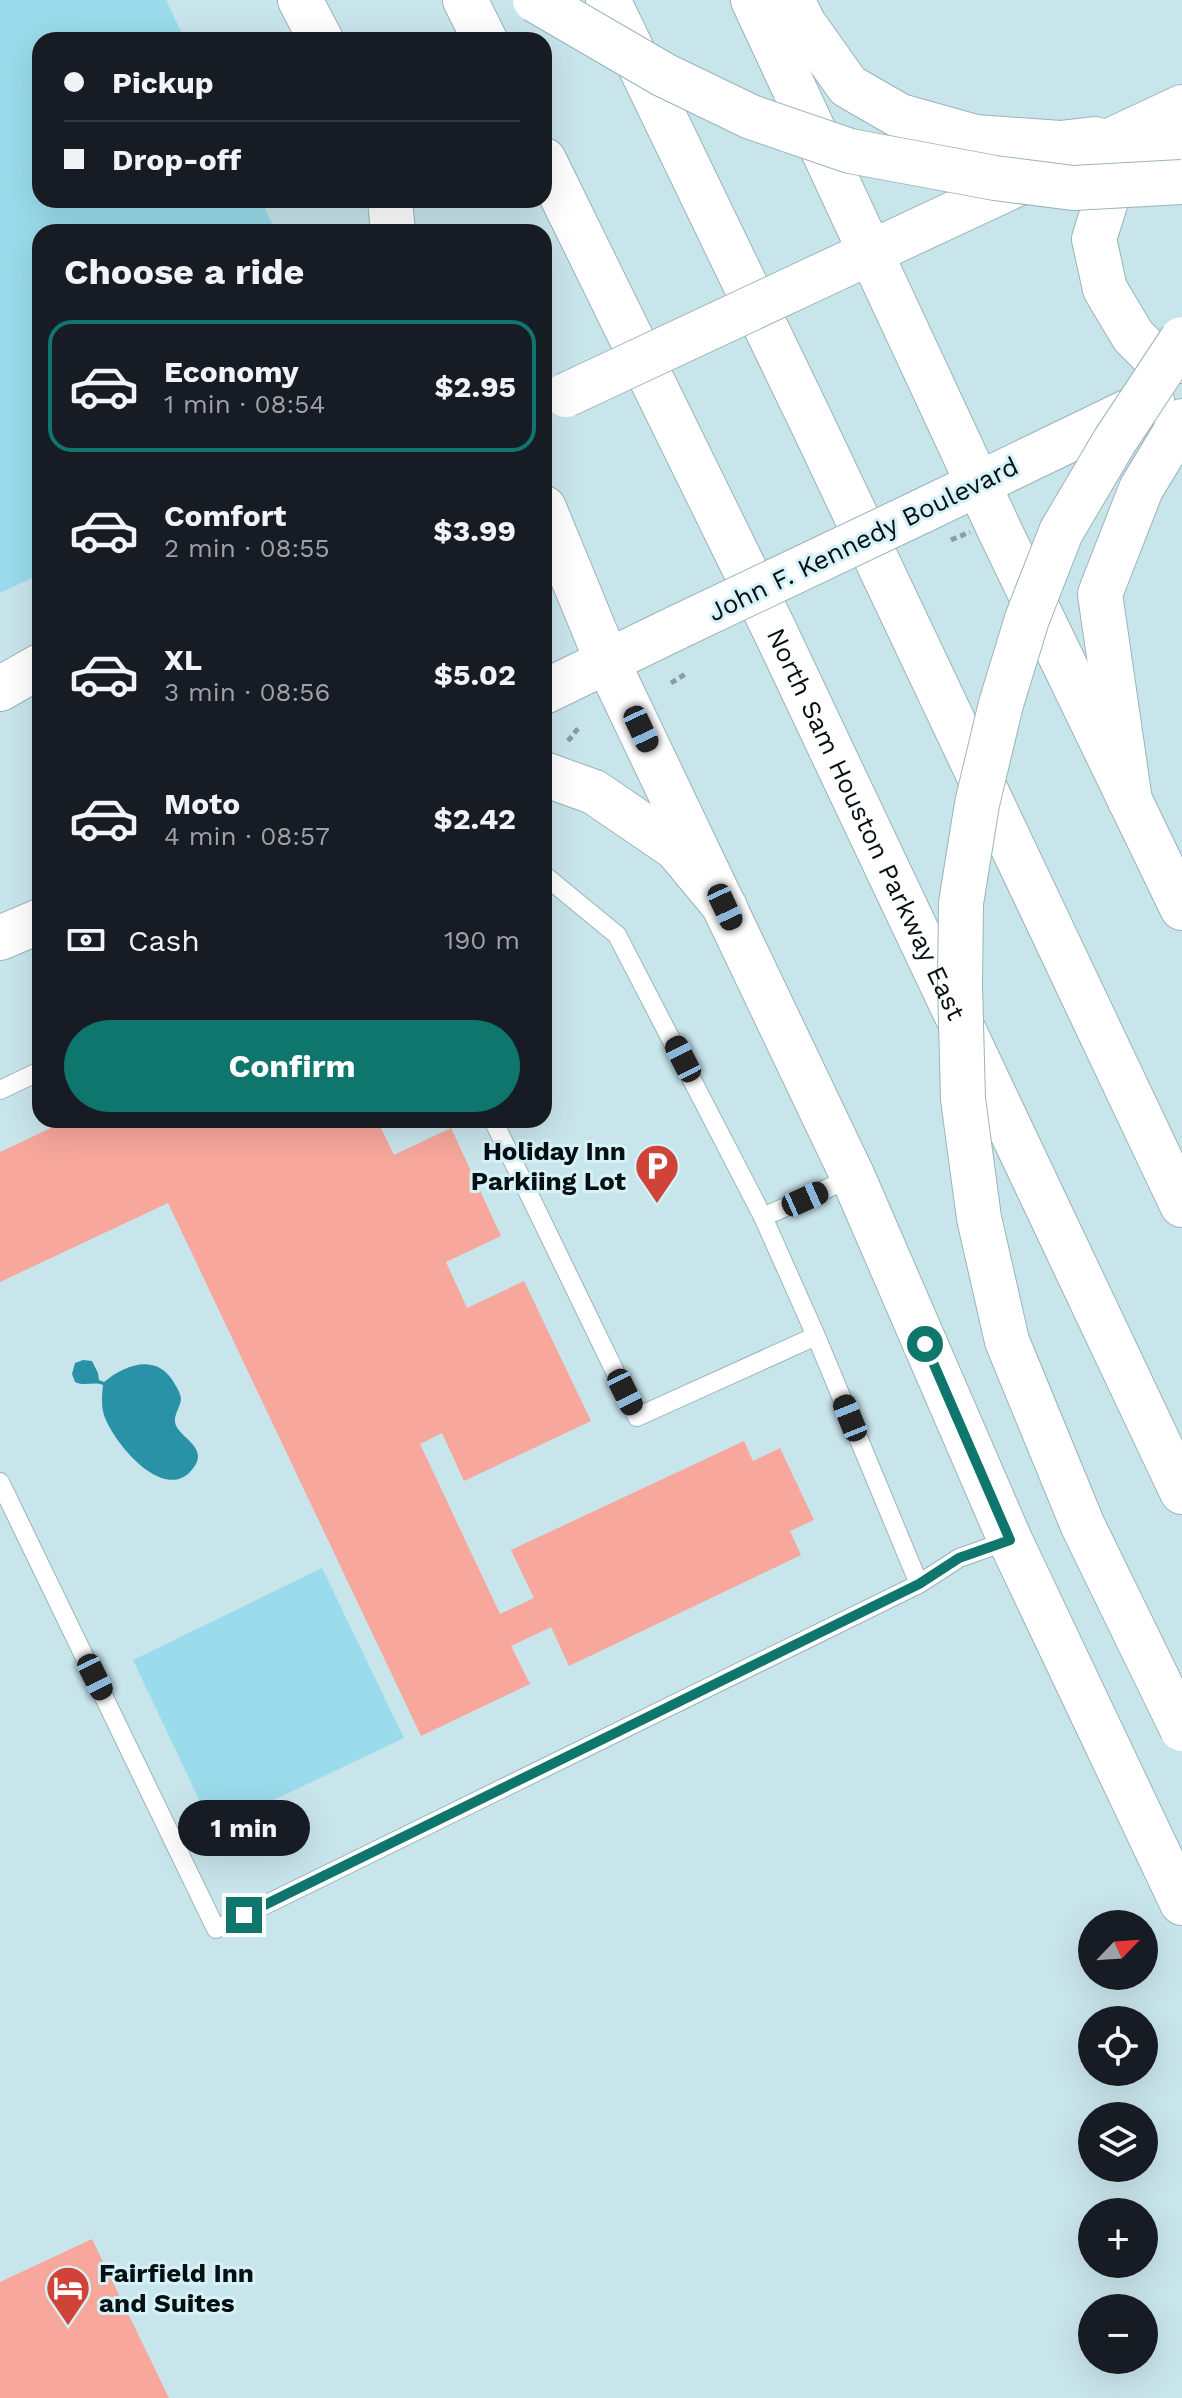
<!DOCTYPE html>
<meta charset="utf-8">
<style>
:root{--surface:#171b24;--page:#242831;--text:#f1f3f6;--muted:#9ea1a6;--line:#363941;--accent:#0f766e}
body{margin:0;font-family:"Work Sans",sans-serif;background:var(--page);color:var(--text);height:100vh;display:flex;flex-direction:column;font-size:30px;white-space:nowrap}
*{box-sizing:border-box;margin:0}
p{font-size:26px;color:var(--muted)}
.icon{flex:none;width:44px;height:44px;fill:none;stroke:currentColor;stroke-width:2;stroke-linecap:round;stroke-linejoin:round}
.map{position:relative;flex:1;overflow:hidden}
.sheet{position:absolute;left:32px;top:224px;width:520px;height:904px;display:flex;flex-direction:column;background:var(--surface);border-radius:24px;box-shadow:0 8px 32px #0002}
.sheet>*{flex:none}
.top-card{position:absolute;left:32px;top:32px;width:520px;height:176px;border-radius:24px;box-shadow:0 8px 32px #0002;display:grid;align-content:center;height:176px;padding:0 32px;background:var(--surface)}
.needle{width:52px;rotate:65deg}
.tools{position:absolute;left:1078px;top:1910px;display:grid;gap:16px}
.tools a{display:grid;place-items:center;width:80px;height:80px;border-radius:50%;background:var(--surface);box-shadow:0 8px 32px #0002;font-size:40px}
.end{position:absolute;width:36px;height:36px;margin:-18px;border:10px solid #0f766e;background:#fff;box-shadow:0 0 0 4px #fff}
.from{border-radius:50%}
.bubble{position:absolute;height:56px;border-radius:28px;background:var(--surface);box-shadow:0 8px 32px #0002;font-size:26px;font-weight:700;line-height:56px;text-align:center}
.car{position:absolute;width:24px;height:48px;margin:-24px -12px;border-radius:10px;box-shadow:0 0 6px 2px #0007;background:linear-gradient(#222 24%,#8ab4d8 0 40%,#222 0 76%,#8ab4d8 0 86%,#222 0)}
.top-card b{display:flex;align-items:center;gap:28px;height:76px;font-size:30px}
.top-card b+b{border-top:2px solid var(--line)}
.top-card i{width:20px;height:20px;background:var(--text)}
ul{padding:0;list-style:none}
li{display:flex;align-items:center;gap:24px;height:132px;margin:0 16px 12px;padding:0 16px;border:4px solid transparent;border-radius:24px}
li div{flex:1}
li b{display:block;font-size:30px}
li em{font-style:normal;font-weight:700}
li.on{border-color:var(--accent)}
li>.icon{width:72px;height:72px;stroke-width:1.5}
h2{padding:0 32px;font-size:36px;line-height:96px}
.pay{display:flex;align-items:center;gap:20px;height:88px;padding:0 32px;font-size:30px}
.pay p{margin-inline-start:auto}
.action{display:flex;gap:16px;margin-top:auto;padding:16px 32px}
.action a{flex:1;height:92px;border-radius:48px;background:var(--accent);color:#fff;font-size:32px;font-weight:700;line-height:92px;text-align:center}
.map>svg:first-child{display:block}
.green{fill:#9adceb}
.water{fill:#2992a7}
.building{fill:#f7a79c}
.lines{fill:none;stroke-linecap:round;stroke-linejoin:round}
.lane-casing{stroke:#99b4ba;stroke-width:20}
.secondary-casing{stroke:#99b4ba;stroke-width:46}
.primary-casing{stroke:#99b4ba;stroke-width:46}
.highway-casing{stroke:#99b4ba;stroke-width:46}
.path{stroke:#889ea4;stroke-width:5;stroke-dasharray:6 4;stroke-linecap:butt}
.lane{stroke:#fff;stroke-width:18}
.secondary{stroke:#fff;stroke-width:44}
.primary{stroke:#fff;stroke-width:44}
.highway{stroke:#fff;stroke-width:44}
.primary-bridge-casing{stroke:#99b4ba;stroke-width:46;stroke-linecap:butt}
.highway-bridge-casing{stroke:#99b4ba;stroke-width:46;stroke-linecap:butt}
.path-bridge{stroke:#889ea4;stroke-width:5;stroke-dasharray:6 4;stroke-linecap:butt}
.primary-bridge{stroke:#fff;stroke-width:44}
.highway-bridge{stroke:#fff;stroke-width:44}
.route{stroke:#0f766e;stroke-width:10}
.labels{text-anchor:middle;stroke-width:6;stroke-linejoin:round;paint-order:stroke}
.street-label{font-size:26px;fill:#060f12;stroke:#d6f2f9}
.poi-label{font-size:26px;font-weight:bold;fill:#060f12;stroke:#d6f2f9;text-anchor:end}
</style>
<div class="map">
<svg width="1182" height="2398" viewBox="0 0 1182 2398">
<rect width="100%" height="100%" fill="#c9e5ec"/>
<path class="green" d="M0,0H166L185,40H40V200H261L276,232H40V574L0,593Z
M322,1568L404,1738L213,1829L133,1660Z"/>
<path class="water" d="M83,1360L92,1361L98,1373L99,1380L104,1382C125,1365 155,1353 173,1381C176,1386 180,1392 181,1398C181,1406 174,1414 175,1422C177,1438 215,1448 189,1473C160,1500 112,1440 104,1415C101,1405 102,1395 103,1385C93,1381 85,1387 75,1382L72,1374L75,1363Z"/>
<path class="building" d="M68,1120H377L394,1155L451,1128L501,1236L446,1262L467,1308L524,1281L591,1421L464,1481L442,1433L420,1444L500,1614L534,1598L511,1550L744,1441L753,1461L780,1448L814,1520L790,1531L801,1555L569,1666L551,1627L511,1646L530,1684L421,1736L168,1203L0,1282V1152Z
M92,2239L169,2398H0V2282Z"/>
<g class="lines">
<g class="lane-casing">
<path id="lane" d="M0,1090L40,1071
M493,1120L637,1417L816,1336L763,1217L617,935L544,875
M763,1217L853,1177
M816,1336L919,1584
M0,1482L216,1929L919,1584L959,1558L1010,1540"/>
</g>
<g class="secondary-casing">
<path id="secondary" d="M300,0L321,40
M753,0L1000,531L1182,908
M544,508L607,661L853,1177L1010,1540L1182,1903"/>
</g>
<g class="primary-casing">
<path id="primary" d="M792,0L804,24L848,86L900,116L975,137L1060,143L1095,139
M1182,148L1111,185L1094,239L1105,289L1133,336L1156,359L1182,361
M390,200L393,232
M816,278L1182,107
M920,512L1152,400
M0,689L40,666
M544,692L678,627
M544,774L594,792L676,848L725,907
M1130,801L1100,594L1141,489L1182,421
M0,938L40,921"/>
</g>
<g class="highway-casing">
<g id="highway">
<path d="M465,0L485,40"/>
<path d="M608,0L812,423L1182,1205"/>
<path id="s1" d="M544,160L774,629L1182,1492"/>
</g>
</g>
<path class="path" d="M671,683L687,673
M568,741L580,726"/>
<use href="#lane" class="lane"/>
<use href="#secondary" class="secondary"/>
<use href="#primary" class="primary"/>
<use href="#highway" class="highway"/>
<g class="primary-bridge-casing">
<path id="primary-bridge" d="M566,395L816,278
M678,627L920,512"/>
</g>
<g class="highway-bridge-casing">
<path id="highway-bridge" d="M535,0L664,75L751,117L850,151L995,178L1073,188L1182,182
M1182,339L1114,442L1061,532L1027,619L1001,704L977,804L961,903L960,985L963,1099L979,1218L1007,1341L1083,1526L1182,1729"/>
</g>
<path class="path-bridge" d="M951,540L970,532"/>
<use href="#primary-bridge" class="primary-bridge"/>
<use href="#highway-bridge" class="highway-bridge"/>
</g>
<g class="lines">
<path class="route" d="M244,1915L919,1584L959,1558L1010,1540L925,1344"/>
</g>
<defs>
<g id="parking-pin" transform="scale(2.3)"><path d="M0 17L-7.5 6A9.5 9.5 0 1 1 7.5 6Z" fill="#d04338" stroke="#d6f2f9"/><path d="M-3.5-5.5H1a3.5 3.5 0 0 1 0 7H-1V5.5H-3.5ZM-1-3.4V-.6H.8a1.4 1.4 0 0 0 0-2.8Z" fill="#fff"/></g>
<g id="hotel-pin" transform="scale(2.3)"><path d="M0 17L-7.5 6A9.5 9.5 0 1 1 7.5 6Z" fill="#d04338" stroke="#d6f2f9"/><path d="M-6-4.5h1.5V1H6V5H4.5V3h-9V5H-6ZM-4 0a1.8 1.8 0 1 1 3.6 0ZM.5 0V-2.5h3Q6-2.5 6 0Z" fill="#fff"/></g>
</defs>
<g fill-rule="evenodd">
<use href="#parking-pin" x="657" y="1166"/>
<use href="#hotel-pin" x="68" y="2288"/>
</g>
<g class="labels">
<g class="street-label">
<text transform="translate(863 539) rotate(-26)" y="9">John F. Kennedy Boulevard</text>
<text dy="9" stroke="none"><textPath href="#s1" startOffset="738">North Sam Houston Parkway East</textPath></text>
</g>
<g class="poi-label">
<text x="626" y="1160">Holiday Inn<tspan x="626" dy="30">Parkiing Lot</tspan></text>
<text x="99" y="2282" text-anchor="start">Fairfield Inn<tspan x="99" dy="30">and Suites</tspan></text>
</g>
</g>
</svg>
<div class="tools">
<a><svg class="needle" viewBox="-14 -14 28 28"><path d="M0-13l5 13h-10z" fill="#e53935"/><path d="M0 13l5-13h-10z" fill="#9ea1a6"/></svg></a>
<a><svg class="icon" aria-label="locate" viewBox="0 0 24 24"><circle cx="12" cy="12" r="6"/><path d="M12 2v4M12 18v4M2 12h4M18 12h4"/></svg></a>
<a><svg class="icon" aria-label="layers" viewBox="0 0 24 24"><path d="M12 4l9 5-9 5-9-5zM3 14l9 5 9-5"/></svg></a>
<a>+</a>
<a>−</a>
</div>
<i class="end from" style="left:925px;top:1344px"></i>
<i class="end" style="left:244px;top:1915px"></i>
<div class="bubble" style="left:178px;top:1800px;width:132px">1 min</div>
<i class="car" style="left:641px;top:729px;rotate:155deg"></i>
<i class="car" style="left:725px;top:907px;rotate:155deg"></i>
<i class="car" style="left:683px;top:1059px;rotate:333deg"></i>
<i class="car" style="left:805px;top:1199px;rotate:66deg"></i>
<i class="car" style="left:625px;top:1392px;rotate:154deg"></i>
<i class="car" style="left:850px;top:1418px;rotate:338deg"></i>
<i class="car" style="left:95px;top:1677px;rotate:154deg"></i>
<div class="top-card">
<b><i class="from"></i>Pickup</b>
<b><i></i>Drop-off</b>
</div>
<section class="sheet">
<h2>Choose a ride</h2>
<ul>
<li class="on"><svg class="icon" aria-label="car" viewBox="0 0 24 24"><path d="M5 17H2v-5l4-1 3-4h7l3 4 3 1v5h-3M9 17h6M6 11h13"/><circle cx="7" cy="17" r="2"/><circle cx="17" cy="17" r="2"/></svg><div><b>Economy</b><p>1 min · 08:54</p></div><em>$2.95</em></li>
<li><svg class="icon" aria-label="car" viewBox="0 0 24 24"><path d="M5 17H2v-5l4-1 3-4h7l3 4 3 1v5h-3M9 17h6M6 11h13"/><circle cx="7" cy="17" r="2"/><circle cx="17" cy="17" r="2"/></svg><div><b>Comfort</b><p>2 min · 08:55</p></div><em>$3.99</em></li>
<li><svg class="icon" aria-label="car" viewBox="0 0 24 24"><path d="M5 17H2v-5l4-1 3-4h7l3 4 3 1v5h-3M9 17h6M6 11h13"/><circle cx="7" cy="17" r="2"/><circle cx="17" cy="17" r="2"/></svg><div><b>XL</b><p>3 min · 08:56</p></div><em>$5.02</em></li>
<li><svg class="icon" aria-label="car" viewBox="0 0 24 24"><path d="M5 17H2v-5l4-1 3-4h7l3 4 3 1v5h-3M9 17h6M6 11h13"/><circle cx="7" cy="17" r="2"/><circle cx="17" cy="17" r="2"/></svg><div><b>Moto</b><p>4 min · 08:57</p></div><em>$2.42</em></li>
</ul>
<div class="pay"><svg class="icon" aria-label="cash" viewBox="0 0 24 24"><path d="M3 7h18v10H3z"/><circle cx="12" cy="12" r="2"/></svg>Cash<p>190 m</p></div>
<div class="action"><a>Confirm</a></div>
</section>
</div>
